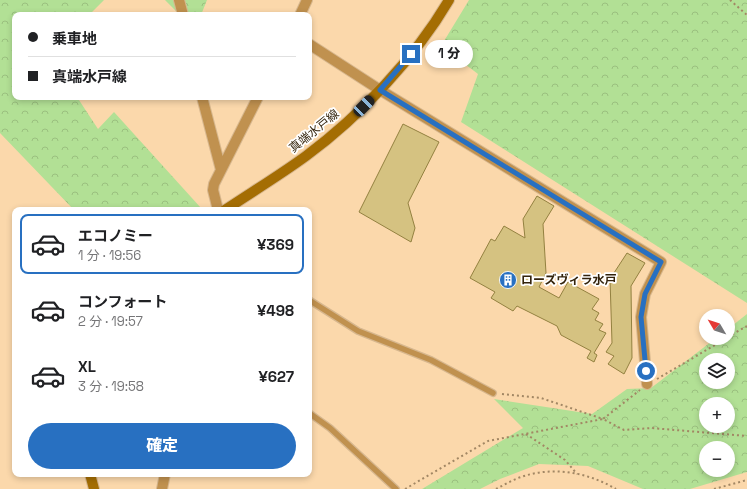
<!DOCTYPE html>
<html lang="ja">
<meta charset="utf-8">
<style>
:root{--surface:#fff;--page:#f6f6f6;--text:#202124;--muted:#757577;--line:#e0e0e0;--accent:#2870c1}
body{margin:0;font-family:"Space Grotesk","Noto Sans JP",sans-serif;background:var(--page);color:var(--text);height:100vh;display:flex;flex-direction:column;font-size:15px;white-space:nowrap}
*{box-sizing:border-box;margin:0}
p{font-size:13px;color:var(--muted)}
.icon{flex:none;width:22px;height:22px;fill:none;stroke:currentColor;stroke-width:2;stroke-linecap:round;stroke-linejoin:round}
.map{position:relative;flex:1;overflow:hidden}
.sheet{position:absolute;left:12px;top:207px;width:300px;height:270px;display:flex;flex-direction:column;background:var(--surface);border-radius:8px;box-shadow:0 2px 6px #0003}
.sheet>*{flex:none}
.hud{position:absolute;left:12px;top:12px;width:300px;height:88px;border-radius:8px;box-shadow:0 2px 6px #0003;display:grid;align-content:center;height:88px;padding:0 16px;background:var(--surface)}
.needle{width:26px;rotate:309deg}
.tools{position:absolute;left:699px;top:309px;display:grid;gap:8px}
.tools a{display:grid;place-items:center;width:36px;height:36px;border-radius:50%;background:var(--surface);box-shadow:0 2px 6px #0003;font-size:20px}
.end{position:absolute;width:18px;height:18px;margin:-9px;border:5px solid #2870c1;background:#fff;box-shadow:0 0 0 2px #fff}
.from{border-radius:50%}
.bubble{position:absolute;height:28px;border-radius:14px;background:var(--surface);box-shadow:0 2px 6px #0003;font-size:13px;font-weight:800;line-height:28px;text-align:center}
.car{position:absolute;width:12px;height:24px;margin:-12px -6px;border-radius:5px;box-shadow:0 0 3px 1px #0007;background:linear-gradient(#222 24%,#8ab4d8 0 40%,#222 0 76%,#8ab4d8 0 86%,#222 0)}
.hud b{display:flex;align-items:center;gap:14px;height:38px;font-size:15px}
.hud b+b{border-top:1px solid var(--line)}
.hud i{width:10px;height:10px;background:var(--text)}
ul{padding:7px 0 0;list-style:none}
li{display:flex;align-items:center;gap:12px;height:60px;margin:0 8px 6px;padding:0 8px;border:2px solid transparent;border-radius:8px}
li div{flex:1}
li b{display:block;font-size:15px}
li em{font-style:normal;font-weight:800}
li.current{border-color:var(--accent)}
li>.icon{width:36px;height:36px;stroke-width:1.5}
.button{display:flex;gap:8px;margin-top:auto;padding:8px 16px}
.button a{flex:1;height:46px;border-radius:24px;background:var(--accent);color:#fff;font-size:16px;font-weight:800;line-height:46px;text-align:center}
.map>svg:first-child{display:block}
.forest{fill:url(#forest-crowns);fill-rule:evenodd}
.building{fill:#d5c281;stroke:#938140}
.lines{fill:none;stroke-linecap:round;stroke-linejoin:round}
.lane-casing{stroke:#d7b78e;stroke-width:8}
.street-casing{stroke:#d7b78e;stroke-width:12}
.secondary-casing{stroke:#d7b78e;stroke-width:12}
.path{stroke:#a28764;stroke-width:2;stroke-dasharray:2 3;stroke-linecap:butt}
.lane{stroke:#c0914f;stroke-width:5.5}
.street{stroke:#c0914f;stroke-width:10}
.secondary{stroke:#a46d03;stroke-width:10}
.route{stroke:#2870c1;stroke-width:5}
.labels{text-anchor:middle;stroke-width:3.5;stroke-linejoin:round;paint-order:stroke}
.street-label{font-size:12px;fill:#33230c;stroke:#fff}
.poi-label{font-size:12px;font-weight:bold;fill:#33230c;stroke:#fff;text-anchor:start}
</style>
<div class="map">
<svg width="747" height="489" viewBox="0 0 747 489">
<defs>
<pattern id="forest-crowns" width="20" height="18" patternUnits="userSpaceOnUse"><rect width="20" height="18" fill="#b2e095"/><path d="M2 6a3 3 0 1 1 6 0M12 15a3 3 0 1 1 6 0" fill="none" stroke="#9ac07f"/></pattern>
</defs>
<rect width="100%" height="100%" fill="#fbd8ab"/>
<path class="forest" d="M0,0H104L89,15H15V97H77L98,129L114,112L201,208L198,210H74L0,133Z
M165,0H207L201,15H180Z
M469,0H747V303L461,122L478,74L441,46Z
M747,314V472L690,489H643L588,466L539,464L500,479L480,489H422L523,428L494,399L592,414L627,389L651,388L716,338H728V329ZM706,360H728V382H706ZM706,404H728V426H706ZM706,448H728V470H706Z"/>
<path class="building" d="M403,124L439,142L408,203L415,228L411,242L359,212Z
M537,196L554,206L543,224L546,273L539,287L559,298L568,282L599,299L592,309L599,313L595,320L603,324L599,330L606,333L594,353L597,355L594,362L587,358L591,351L561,335L557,326L517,306L513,311L491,298L495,292L470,278L491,239L495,241L504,226L525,238L523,219Z
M627,253L645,263L631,286L632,358L624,374L608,364L614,356L606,352L612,343L610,279Z"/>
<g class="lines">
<g class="lane-casing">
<path id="lane" d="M309,300L358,331L431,360L493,393
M309,413L330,428L396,489"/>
</g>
<g class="street-casing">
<path id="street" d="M179,0L183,15
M300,15L307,0
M309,44L380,90L661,262L645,294L641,317L647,384
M202,97L221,170
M218,210L213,190L214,184L258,97
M162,489L165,474"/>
</g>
<g class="secondary-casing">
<path id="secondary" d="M225,210C252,192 280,175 306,156C360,116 415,58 449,0
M90,474L94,489"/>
</g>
<path class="path" d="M730,0L747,15
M728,337L747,326
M657,379L727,338
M502,394L541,398L603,419L640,390
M526,434L565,460L577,474
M405,489L488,441L603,419L624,430L651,428L747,436
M496,489C504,485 512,480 521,477C553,466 587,472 616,489
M714,489L747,480"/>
<use href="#lane" class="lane"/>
<use href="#street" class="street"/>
<use href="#secondary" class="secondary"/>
</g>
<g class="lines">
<path class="route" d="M411,54L380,90L661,262L645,294L641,317L646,371"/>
</g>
<defs>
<g id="building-disc" transform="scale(0.9)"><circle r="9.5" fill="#2870c1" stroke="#fff"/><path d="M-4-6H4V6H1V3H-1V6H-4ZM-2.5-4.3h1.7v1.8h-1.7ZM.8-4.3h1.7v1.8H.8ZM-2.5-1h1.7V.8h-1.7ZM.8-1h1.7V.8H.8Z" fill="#fff"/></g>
</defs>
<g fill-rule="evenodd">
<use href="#building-disc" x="508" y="280"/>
</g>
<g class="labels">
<g class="street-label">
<text transform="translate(314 131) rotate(-39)" y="4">真端水戸線</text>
</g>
<g class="poi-label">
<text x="521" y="284">ローズヴィラ水戸</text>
</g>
</g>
</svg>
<div class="tools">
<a><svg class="needle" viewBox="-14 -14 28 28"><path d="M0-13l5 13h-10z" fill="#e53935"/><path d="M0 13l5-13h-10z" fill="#757577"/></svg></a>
<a><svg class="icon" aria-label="layers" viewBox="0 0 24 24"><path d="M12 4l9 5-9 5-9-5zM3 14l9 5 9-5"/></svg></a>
<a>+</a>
<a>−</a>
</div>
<i class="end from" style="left:646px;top:371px"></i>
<i class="end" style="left:411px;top:54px"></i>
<div class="bubble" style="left:425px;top:40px;width:48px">1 分</div>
<i class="car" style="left:364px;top:106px;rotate:45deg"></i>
<div class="hud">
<b><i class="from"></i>乗車地</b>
<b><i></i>真端水戸線</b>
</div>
<section class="sheet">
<ul>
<li class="current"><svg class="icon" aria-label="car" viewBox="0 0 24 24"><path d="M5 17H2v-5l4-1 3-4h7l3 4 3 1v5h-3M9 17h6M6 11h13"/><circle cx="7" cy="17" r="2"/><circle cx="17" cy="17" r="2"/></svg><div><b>エコノミー</b><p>1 分 · 19:56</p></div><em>¥369</em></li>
<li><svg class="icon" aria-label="car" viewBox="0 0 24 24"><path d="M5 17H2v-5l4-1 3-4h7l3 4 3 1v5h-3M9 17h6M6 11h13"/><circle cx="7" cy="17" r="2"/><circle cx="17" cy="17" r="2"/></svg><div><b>コンフォート</b><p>2 分 · 19:57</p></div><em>¥498</em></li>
<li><svg class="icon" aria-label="car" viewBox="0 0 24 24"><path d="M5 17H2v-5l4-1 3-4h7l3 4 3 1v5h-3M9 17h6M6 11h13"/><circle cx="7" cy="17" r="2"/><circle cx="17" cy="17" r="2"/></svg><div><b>XL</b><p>3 分 · 19:58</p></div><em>¥627</em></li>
</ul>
<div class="button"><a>確定</a></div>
</section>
</div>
